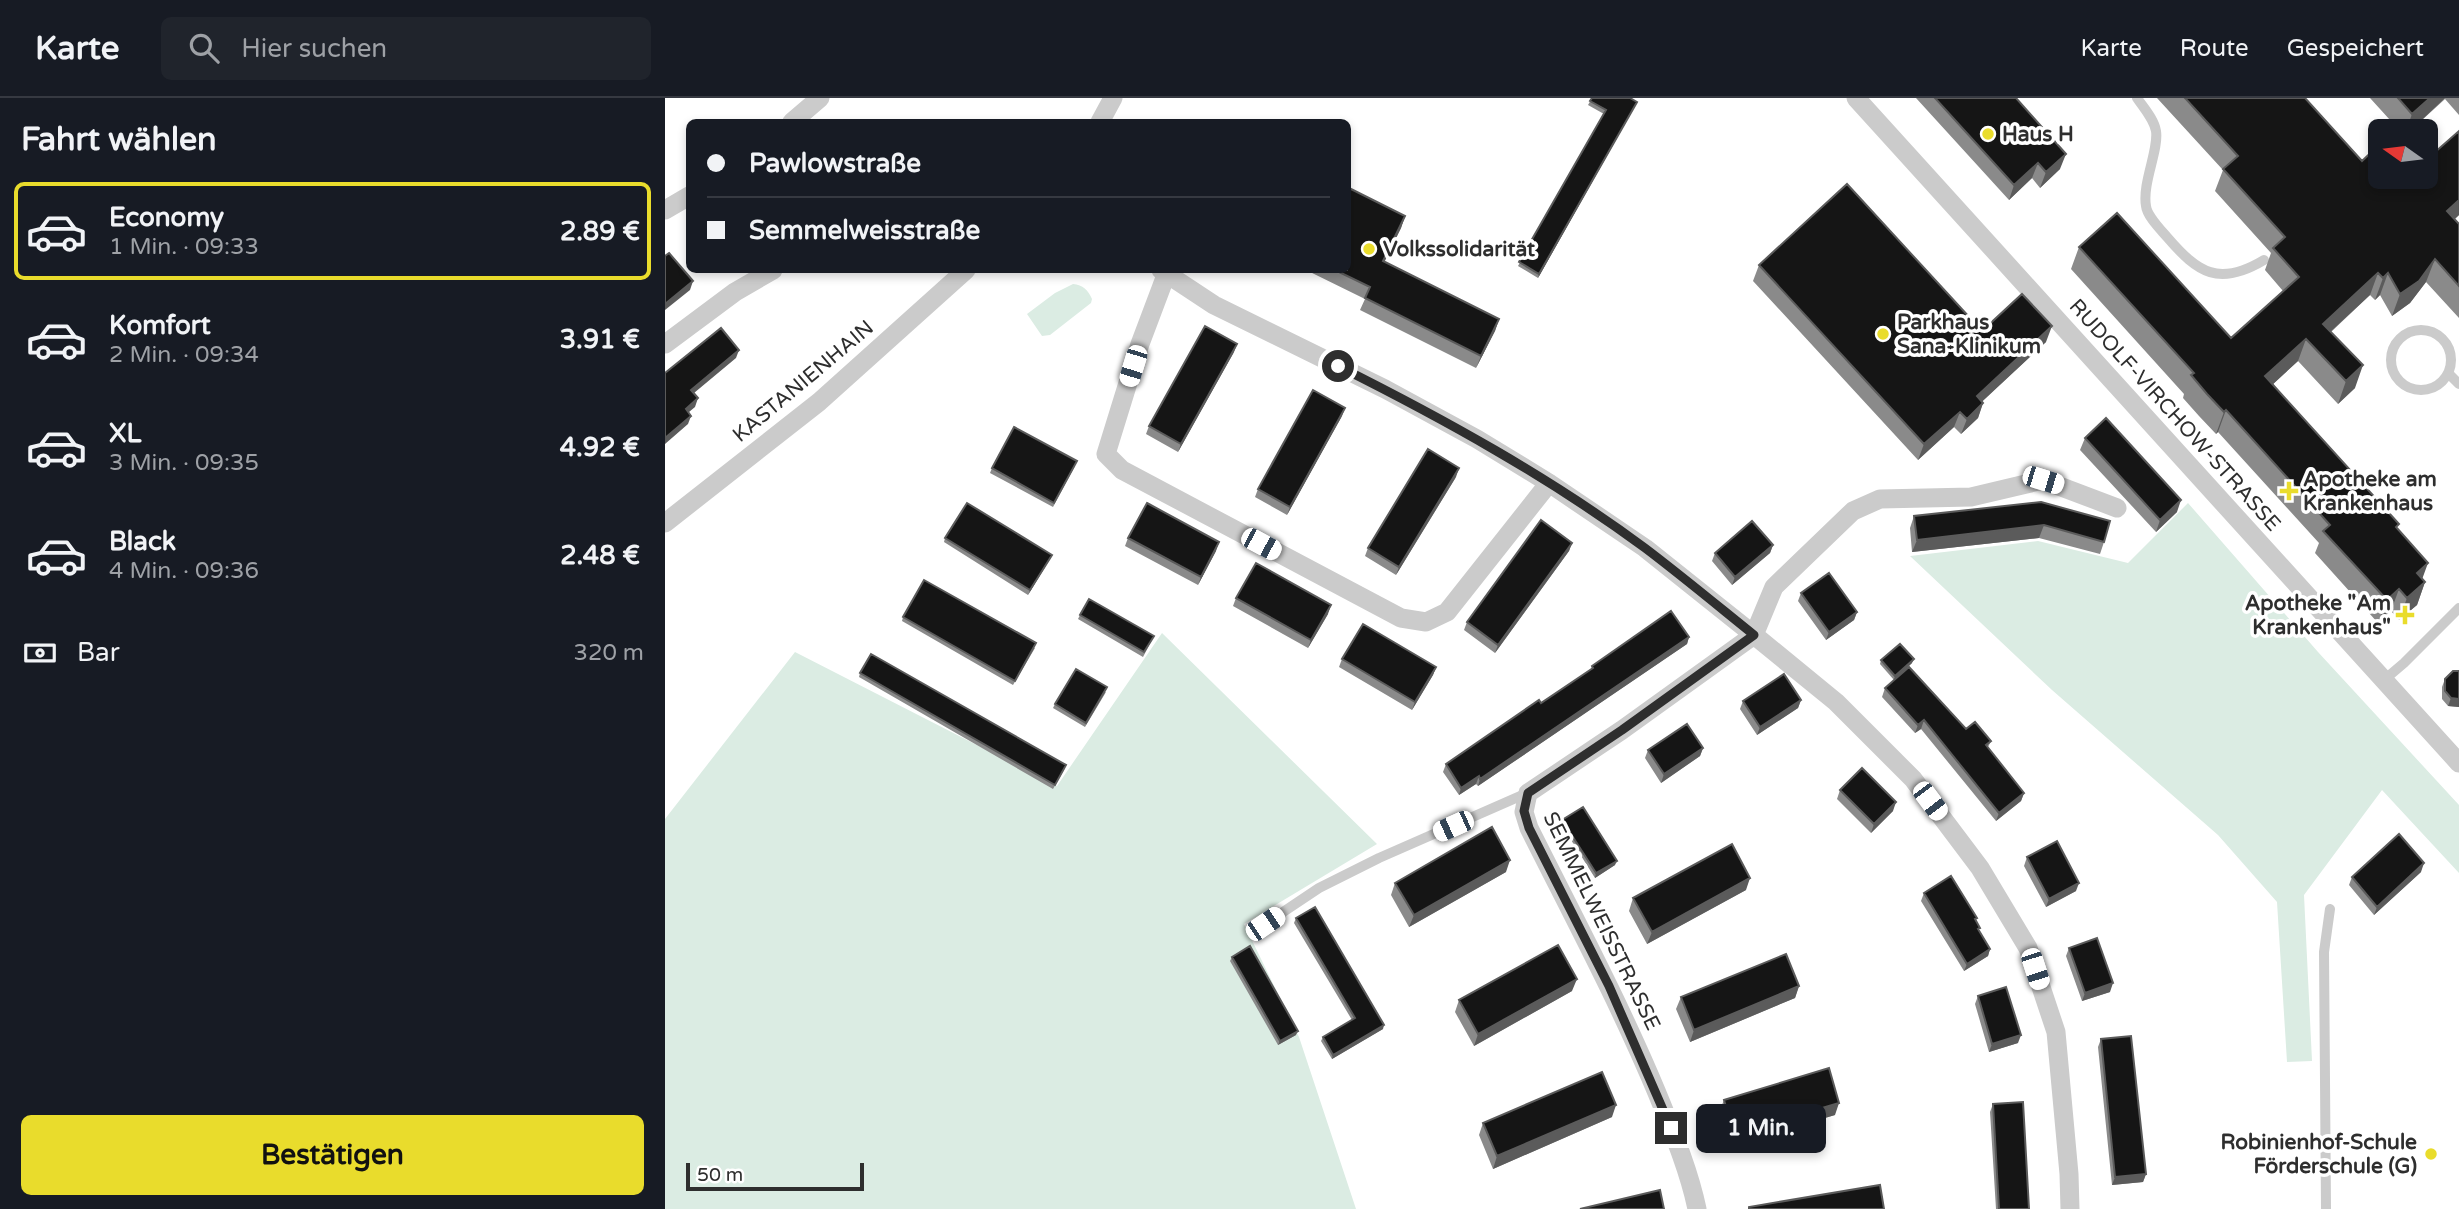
<!DOCTYPE html>
<html lang="de">
<meta charset="utf-8">
<style>
:root{--surface:#171b24;--page:#20242c;--text:#f1f3f6;--muted:#9ea1a6;--line:#363941;--accent:#e9dc2c}
body{margin:0;font-family:"Varela Round",sans-serif;background:var(--page);color:var(--text);height:100vh;display:flex;flex-direction:column;font-size:26px;white-space:nowrap}
*{box-sizing:border-box;margin:0}
p{font-size:23px;color:var(--muted)}
.icon{flex:none;width:38px;height:38px;fill:none;stroke:currentColor;stroke-width:2;stroke-linecap:round;stroke-linejoin:round}
.map{position:relative;flex:1;overflow:hidden}
.sheet{display:flex;flex-direction:column;background:var(--surface);width:665px}
.sheet>*{flex:none}
.guide{position:absolute;left:21px;top:21px;width:665px;height:154px;border-radius:10px;box-shadow:0 4px 10px #0003;display:grid;align-content:center;height:154px;padding:0 21px;background:var(--surface)}
.needle{width:46px;rotate:284deg}
.controls{position:absolute;left:1703px;top:21px;display:grid;gap:14px}
.controls a{display:grid;place-items:center;width:70px;height:70px;border-radius:10px;background:var(--surface);box-shadow:0 4px 10px #0003;font-size:35px}
.scale{position:absolute;left:21px;bottom:18px;width:178px;box-sizing:border-box;padding-left:7px;border:4px solid #2e2e2e;border-top:0;font-size:19px;line-height:24px;white-space:nowrap;color:#2e2e2e;-webkit-text-stroke:5px #fff;paint-order:stroke}
.end{position:absolute;width:32px;height:32px;margin:-16px;border:9px solid #2e2e2e;background:#fff;box-shadow:0 0 0 4px #fff}
.from{border-radius:50%}
.bubble{position:absolute;height:49px;border-radius:10px;background:var(--surface);box-shadow:0 4px 10px #0003;font-size:23px;font-weight:700;line-height:49px;text-align:center}
.car{position:absolute;width:21px;height:42px;margin:-21px -10px;border-radius:9px;box-shadow:0 0 5px 2px #0007;background:linear-gradient(#fff 24%,#345 0 40%,#fff 0 76%,#345 0 86%,#fff 0)}
.guide b{display:flex;align-items:center;gap:24px;height:66px;font-size:26px}
.guide b+b{border-top:2px solid var(--line)}
.guide i{width:18px;height:18px;background:var(--text)}
ul{padding:0;list-style:none}
li{display:flex;align-items:center;gap:21px;height:98px;margin:0 14px 10px;padding:0 7px;border:4px solid transparent;border-radius:10px}
li div{flex:1}
li b{display:block;font-size:26px}
li em{font-style:normal;font-weight:700}
li.current{border-color:var(--accent)}
li>.icon{width:63px;height:63px;stroke-width:1.5}
h2{padding:0 21px;font-size:32px;line-height:84px}
.pay{display:flex;align-items:center;gap:18px;height:77px;padding:0 21px;font-size:26px}
.pay p{margin-inline-start:auto}
.button{display:flex;gap:14px;margin-top:auto;padding:14px 21px}
.button a{flex:1;height:80px;border-radius:10px;background:var(--accent);color:#111;font-size:28px;font-weight:700;line-height:80px;text-align:center}
header{display:flex;align-items:center;gap:42px;box-sizing:border-box;height:98px;padding:0 35px;background:var(--surface);border-bottom:2px solid var(--line)}
header strong{font-size:33px}
nav{display:flex;gap:38px;margin-inline-start:auto;font-size:24px}
.search{width:490px;height:63px;background:var(--page);display:flex;align-items:center;gap:18px;box-sizing:border-box;padding:0 24px;border-radius:10px;color:var(--muted);font-size:26px}
main{display:flex;flex:1;min-height:0}
.map>svg:first-child{display:block}
.green{fill:#dbece3}
.lines{fill:none;stroke-linecap:round;stroke-linejoin:round}
.service{stroke:#cbcbcb;stroke-width:10}
.minor{stroke:#cbcbcb;stroke-width:19}
.wall{fill:#8a8a8a}
.shaded-wall{fill:#5b5b5b}
.building{fill:#151515;stroke:#5b5b5b;stroke-width:2}
.route{stroke:#2e2e2e;stroke-width:9}
.poi-dot{fill:#e9dc2c;stroke:#fff;stroke-width:2.5}
.labels{text-anchor:middle;stroke-width:7;stroke-linejoin:round;paint-order:stroke}
.poi-label{font-size:21px;font-weight:bold;fill:#2e2e2e;stroke:#fff;text-anchor:start}
.street-label{font-size:21px;fill:#2e2e2e;stroke:#fff}
</style>
<header>
<strong>Karte</strong>
<div class="search"><svg class="icon" aria-label="search" viewBox="0 0 24 24"><circle cx="10" cy="10" r="6"/><path d="M15 15l6 6"/></svg>Hier suchen</div>
<nav><a>Karte</a><a>Route</a><a>Gespeichert</a></nav>
</header>
<main>
<section class="sheet">
<h2>Fahrt wählen</h2>
<ul>
<li class="current"><svg class="icon" aria-label="car" viewBox="0 0 24 24"><path d="M5 17H2v-5l4-1 3-4h7l3 4 3 1v5h-3M9 17h6M6 11h13"/><circle cx="7" cy="17" r="2"/><circle cx="17" cy="17" r="2"/></svg><div><b>Economy</b><p>1 Min. · 09:33</p></div><em>2.89 €</em></li>
<li><svg class="icon" aria-label="car" viewBox="0 0 24 24"><path d="M5 17H2v-5l4-1 3-4h7l3 4 3 1v5h-3M9 17h6M6 11h13"/><circle cx="7" cy="17" r="2"/><circle cx="17" cy="17" r="2"/></svg><div><b>Komfort</b><p>2 Min. · 09:34</p></div><em>3.91 €</em></li>
<li><svg class="icon" aria-label="car" viewBox="0 0 24 24"><path d="M5 17H2v-5l4-1 3-4h7l3 4 3 1v5h-3M9 17h6M6 11h13"/><circle cx="7" cy="17" r="2"/><circle cx="17" cy="17" r="2"/></svg><div><b>XL</b><p>3 Min. · 09:35</p></div><em>4.92 €</em></li>
<li><svg class="icon" aria-label="car" viewBox="0 0 24 24"><path d="M5 17H2v-5l4-1 3-4h7l3 4 3 1v5h-3M9 17h6M6 11h13"/><circle cx="7" cy="17" r="2"/><circle cx="17" cy="17" r="2"/></svg><div><b>Black</b><p>4 Min. · 09:36</p></div><em>2.48 €</em></li>
</ul>
<div class="pay"><svg class="icon" aria-label="cash" viewBox="0 0 24 24"><path d="M3 7h18v10H3z"/><circle cx="12" cy="12" r="2"/></svg>Bar<p>320 m</p></div>
<div class="button"><a>Bestätigen</a></div>
</section>
<div class="map">
<svg width="1794" height="1111" viewBox="0 0 1794 1111">
<rect width="100%" height="100%" fill="#fff"/>
<path class="green" d="M408,186C418,187 423,192 427,201L426,205L385,237L377,238L362,216L390,195Z
M1523,405L1653,554L1794,707V775L1717,692L1639,797L1647,963L1622,964L1612,804L1553,737L1387,592L1245,458L1373,443L1463,465Z
M497,535L712,746L579,826L634,939L691,1111H0V721L130,554L392,688Z"/>
<g class="lines">
<path class="service" d="M1472,0C1478,9 1489,21 1491,33C1494,52 1477,85 1481,108C1482,118 1495,131 1502,139C1533,175 1554,189 1599,162
M1726 262a30 30 0 1 1 60 0a30 30 0 1 1-60 0Z
M1783,275L1794,286
M1719,582L1739,565L1794,510
M600,826L654,790L714,760L862,695
M1661,1111L1659,854L1665,811"/>
<path class="minor" d="M1191,0L1794,665
M127,24L155,0
M435,24L448,0
M0,112L24,98
M496,172L549,207L720,291L812,341L884,385L980,450L1089,537L1171,604L1248,681L1315,770L1363,850L1391,934L1404,1076L1405,1111
M501,177L475,246L441,356L457,372L736,520L761,524L782,514L884,385
M0,246L70,194L108,172
M0,425L154,304L301,172
M1032,1111C1024,1072 1007,1032 992,995C954,904 908,818 864,730L859,714L863,695L957,632L1089,537L1109,489L1188,413L1215,401L1306,399L1378,382L1452,410"/>
</g>
<path class="wall" d="M927,0L972,4L873,180L853,168L939,16L923,7Z
M1251,0H1351L1395,71L1375,90L1367,80L1344,102Z
M1492,0H1640L1697,63L1715,79H1760L1794,33V117L1790,121L1794,126V220L1761,184L1745,205L1727,218L1715,197L1710,202L1705,197L1666,234L1690,290L1673,306L1633,263L1608,286L1732,430L1757,481L1760,484L1752,507L1734,522L1726,513L1713,525L1650,455L1654,445L1553,334L1551,336L1534,318L1518,300L1519,296L1406,171L1414,149L1566,240L1618,193L1600,172L1606,155L1550,93L1558,72Z
M1705,0H1794V17L1780,1L1745,33H1735Z
M740,118L736,130L719,164L834,221L830,233L811,270L695,212L700,201L641,172H682Z
M1094,167L1317,233L1381,244L1317,303L1318,305L1313,320L1296,336L1289,329L1253,362L1088,183Z
M569,254L513,354L481,336L484,328Z
M677,318L622,417L590,399L593,391Z
M1420,340L1512,414L1491,434L1415,352Z
M410,368L388,409L325,375L327,370Z
M791,379L731,477L700,458L703,450Z
M1376,404L1439,444L1435,456L1374,440L1247,454L1245,430L1249,418Z
M280,440L387,457L363,497L279,444Z
M463,440L551,453L533,487L460,448Z
M907,445L904,453L830,555L799,532L802,524Z
M1108,447L1105,455L1067,487L1047,463L1050,455Z
M1136,495L1192,514L1189,522L1161,542L1133,503Z
M571,500L663,516L643,550L568,508Z
M415,517L489,538L478,559L413,521Z
M238,519L370,550L348,587L237,523Z
M1024,539L1022,546L813,688L811,686L794,697L778,674L781,666L926,572L927,568Z
M677,561L771,569L768,577L747,612L674,569Z
M1216,562L1247,565L1229,582L1215,566Z
M195,575L401,667L399,672L388,691L194,579Z
M1780,581L1794,609L1783,608L1777,601V589Z
M1220,590L1326,643L1323,649L1359,695L1356,703L1331,723L1256,631L1250,635L1217,599Z
M441,594L420,629L388,610L390,606Z
M1136,602L1133,610L1092,637L1075,611L1078,603Z
M1038,650L1035,658L996,685L980,660L983,652Z
M1175,692L1228,713L1206,735L1172,701Z
M897,722L950,767L930,780L896,726Z
M1362,759L1411,793L1381,809L1359,768Z
M841,774L744,829L726,797L730,785Z
M1756,774L1709,817L1684,787L1687,779Z
M1081,792L982,846L964,813L968,800Z
M1259,795L1312,820L1311,823L1314,832L1325,851L1323,858L1299,873L1256,803Z
M631,820L718,931L667,961L656,943L658,939L687,922L629,825Z
M1404,850L1445,894L1417,903L1401,858Z
M567,859L631,937L613,947L565,863Z
M1134,888L1130,900L1025,944L1011,911L1016,899Z
M907,893L809,948L790,914L794,902Z
M1313,898L1353,945L1324,954L1310,906Z
M1436,941L1481,1076L1478,1084L1447,1087L1433,949Z
M1059,1002L1170,1017L1064,1048L1054,1014Z
M1328,1006L1364,1111H1331L1325,1014Z
M947,1019L828,1071L814,1037L818,1025Z"/>
<path class="shaded-wall" d="M1765,0H1780L1745,33H1741L1747,16Z
M972,4L970,8L873,180L874,176Z
M1401,56L1395,71L1375,90L1381,74Z
M1373,65L1367,80L1344,102L1349,87Z
M1794,102V117L1774,135L1782,113Z
M740,118L736,130L714,175L718,163Z
M1770,161L1761,184L1745,205L1727,218L1735,196Z
M1713,175L1705,197L1650,248L1658,226Z
M1723,175L1715,197L1710,202L1718,180Z
M28,183L25,192L0,212V206Z
M834,221L830,233L811,270L816,258Z
M1387,228L1381,244L1306,314L1312,298Z
M1641,241L1633,263L1592,301L1600,278Z
M572,246L569,254L513,354L516,346Z
M74,252L71,260L23,300L26,292Z
M1698,267L1690,290L1673,306L1681,283Z
M33,300L30,309L18,319L21,311Z
M1318,305L1313,320L1296,336L1302,321Z
M680,310L677,318L622,417L625,409Z
M1561,312L1553,334L1551,336L1559,314Z
M1295,314L1289,329L1253,362L1259,346Z
M26,318L23,326L0,346V340Z
M794,370L791,379L731,477L734,469Z
M1516,402L1512,414L1491,434L1495,422Z
M1379,427L1374,440L1247,454L1252,442Z
M554,444L551,453L533,487L536,479Z
M907,445L904,453L830,555L833,547Z
M1108,447L1105,455L1067,487L1070,479Z
M387,457L385,461L363,497L365,492Z
M1763,465L1755,487L1752,475Z
M1760,484L1752,507L1734,522L1742,500Z
M1734,491L1726,513L1713,525L1722,502Z
M666,507L663,516L643,550L646,542Z
M1192,514L1189,522L1161,542L1164,534Z
M1024,539L1022,546L813,688L815,681Z
M1249,561L1247,565L1229,582L1230,578Z
M771,569L768,577L747,612L750,604Z
M1786,600L1794,601V609L1783,608Z
M1136,602L1133,610L1092,637L1095,629Z
M1259,622L1256,631L1250,635L1253,627Z
M1038,650L1035,658L996,685L999,676Z
M814,678L811,686L794,697L796,690Z
M1359,695L1356,703L1331,723L1334,715Z
M1231,704L1228,713L1206,735L1209,726Z
M845,762L841,774L744,829L749,817Z
M952,763L950,767L930,780L931,775Z
M1759,765L1756,774L1709,817L1712,809Z
M1085,780L1081,792L982,846L987,834Z
M1414,785L1411,793L1381,809L1384,801Z
M1325,851L1323,858L1299,873L1302,866Z
M912,881L907,893L809,948L813,936Z
M1448,885L1445,894L1417,903L1420,895Z
M1134,888L1130,900L1025,944L1029,932Z
M719,927L718,931L667,961L668,957Z
M633,933L631,937L613,947L615,943Z
M1356,937L1353,945L1324,954L1327,946Z
M1174,1005L1170,1017L1064,1048L1069,1036Z
M951,1007L947,1019L828,1071L832,1058Z
M1481,1076L1478,1084L1447,1087L1450,1079Z"/>
<path class="building" d="M927,0H965L972,4L874,176L854,164L941,12L925,3Z
M1270,0H1351L1401,56L1381,74L1373,65L1349,87Z
M1520,0H1640L1697,63L1715,46V79H1760V63L1794,33V102L1782,113L1794,126V188L1770,161L1754,183L1735,196L1723,175L1718,180L1713,175L1658,226L1698,267L1681,283L1641,241L1600,278L1734,426L1731,429L1763,465L1752,475L1760,484L1742,500L1734,491L1722,502L1658,433L1665,427L1561,312L1559,314L1542,296L1526,277L1529,275L1414,149L1452,115L1566,240L1634,179L1608,150L1620,139L1558,71L1573,58Z
M1733,0H1765L1747,16Z
M1182,86L1317,233L1357,196L1387,228L1312,298L1318,305L1302,321L1295,314L1259,346L1094,167Z
M682,89L740,118L718,163L834,221L816,258L700,200L705,189L670,172H682Z
M4,155L28,183L0,206V158Z
M540,228L572,246L516,346L484,328Z
M56,230L74,252L26,292L33,300L21,311L26,318L0,340V275Z
M648,292L680,310L625,409L593,391Z
M1441,320L1516,402L1495,422L1420,340Z
M349,329L412,363L389,405L327,370Z
M763,351L794,370L734,469L703,450Z
M1376,404L1445,423L1439,444L1379,427L1252,442L1249,418Z
M302,405L387,457L365,492L280,440Z
M482,405L554,444L536,479L463,440Z
M876,422L907,445L833,547L802,524Z
M1087,423L1108,447L1070,479L1050,455Z
M591,465L666,507L646,542L571,500Z
M1164,475L1192,514L1164,534L1136,495Z
M259,482L371,545L350,583L238,519Z
M424,501L489,538L479,554L415,517Z
M1006,513L1024,539L815,681L814,678L796,690L781,666L874,602L876,605L928,570L927,568Z
M698,526L771,569L750,604L677,561Z
M1235,546L1249,561L1230,578L1216,562Z
M206,556L401,667L390,687L195,575Z
M1244,569L1301,631L1310,624L1326,643L1321,647L1359,695L1334,715L1259,622L1253,627L1220,590Z
M411,571L442,589L421,625L390,606Z
M1788,573H1794V601L1786,600L1780,593V581Z
M1119,576L1136,602L1095,629L1078,603Z
M1022,626L1038,650L999,676L983,652Z
M1197,670L1231,704L1209,726L1175,692Z
M918,709L952,763L931,775L897,722Z
M827,729L845,762L749,817L730,785Z
M1734,736L1759,765L1712,809L1687,779Z
M1392,743L1414,785L1384,801L1362,759Z
M1067,746L1085,780L987,834L968,800Z
M1286,778L1312,820L1310,821L1315,830L1313,831L1325,851L1302,866L1259,795Z
M650,809L719,927L668,957L658,939L690,920L631,820Z
M1432,840L1448,885L1420,895L1404,850Z
M893,847L912,881L813,936L794,902Z
M585,848L633,933L615,943L567,859Z
M1121,856L1134,888L1029,932L1016,899Z
M1341,889L1356,937L1327,946L1313,898Z
M1466,938L1481,1076L1450,1079L1436,941Z
M1164,970L1174,1005L1069,1036L1059,1002Z
M937,974L951,1007L832,1058L818,1025Z
M1358,1004L1364,1111H1334L1328,1006Z
M1215,1087L1219,1111H1084V1109Z
M995,1092L999,1111H915Z"/>
<g class="lines">
<path class="route" d="M673,268C779,321 884,379 980,450C1017,478 1053,508 1089,537L957,632L863,695L859,713L864,730L944,888L1006,1030"/>
</g>
<g class="poi-dot">
<circle cx="1323" cy="36" r="7"/>
<circle cx="704" cy="151" r="7"/>
<circle cx="1218" cy="236" r="7"/>
<path d="M1620.5 382.5h7v7h7v7h-7v7h-7v-7h-7v-7h7z"/>
<path d="M1736.5 506.5h7v7h7v7h-7v7h-7v-7h-7v-7h7z"/>
<circle cx="1766" cy="1056" r="7"/>
</g>
<g class="labels">
<g class="poi-label">
<text x="1337" y="43">Haus H</text>
<text x="718" y="158">Volkssolidarität</text>
<text x="1232" y="231">Parkhaus<tspan x="1232" dy="24">Sana-Klinikum</tspan></text>
<text x="1638" y="388">Apotheke am<tspan x="1638" dy="24">Krankenhaus</tspan></text>
<text x="1726" y="512" text-anchor="end">Apotheke "Am<tspan x="1726" dy="24">Krankenhaus"</tspan></text>
<text x="1752" y="1051" text-anchor="end">Robinienhof-Schule<tspan x="1752" dy="24">Förderschule (G)</tspan></text>
</g>
<g class="street-label">
<text transform="translate(138 283) rotate(-40)" y="7">KASTANIENHAIN</text>
<text transform="translate(1510 317) rotate(48)" y="7">RUDOLF-VIRCHOW-STRASSE</text>
<text transform="translate(937 823) rotate(64)" y="7">SEMMELWEISSTRASSE</text>
</g>
</g>
</svg>
<div class="controls">
<a><svg class="needle" viewBox="-14 -14 28 28"><path d="M0-13l5 13h-10z" fill="#e53935"/><path d="M0 13l5-13h-10z" fill="#9ea1a6"/></svg></a>
</div>
<div class="scale">50 m</div>
<i class="end from" style="left:673px;top:268px"></i>
<i class="end" style="left:1006px;top:1030px"></i>
<div class="bubble" style="left:1031px;top:1006px;width:130px">1 Min.</div>
<i class="car" style="left:468px;top:268px;rotate:197deg"></i>
<i class="car" style="left:1378px;top:382px;rotate:107deg"></i>
<i class="car" style="left:596px;top:446px;rotate:118deg"></i>
<i class="car" style="left:1265px;top:703px;rotate:143deg"></i>
<i class="car" style="left:788px;top:728px;rotate:246deg"></i>
<i class="car" style="left:600px;top:826px;rotate:56deg"></i>
<i class="car" style="left:1370px;top:871px;rotate:162deg"></i>
<div class="guide">
<b><i class="from"></i>Pawlowstraße</b>
<b><i></i>Semmelweisstraße</b>
</div>
</div>
</main>
